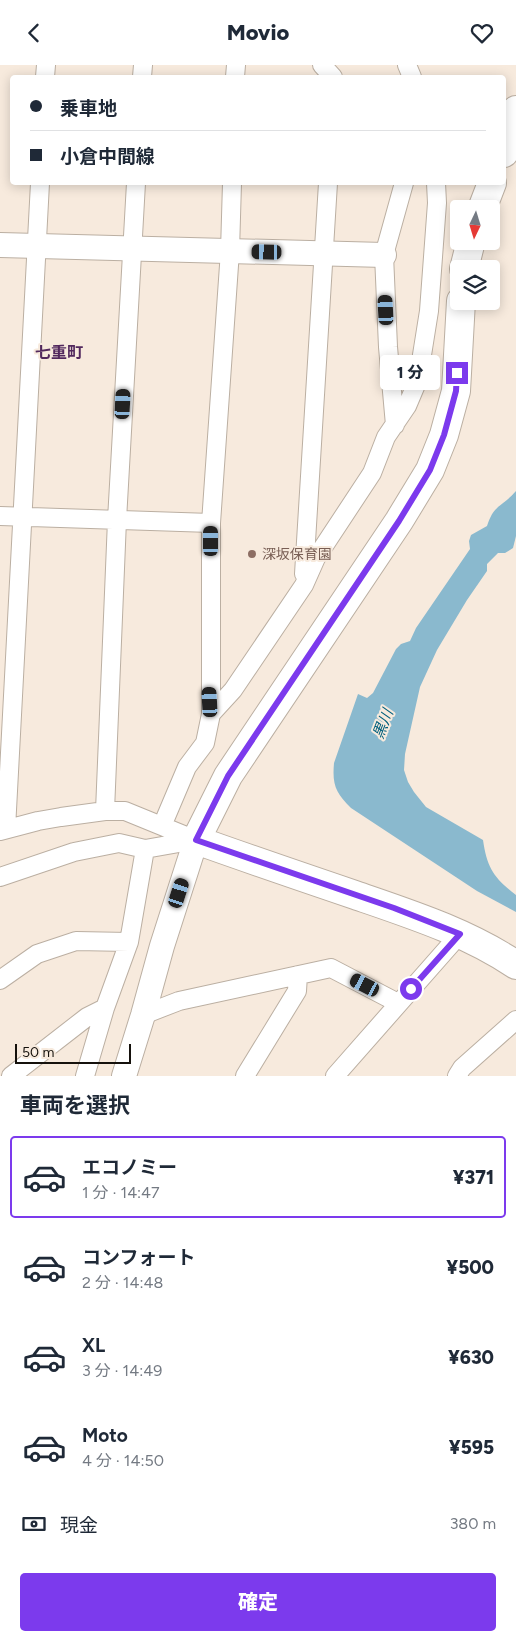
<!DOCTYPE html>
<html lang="ja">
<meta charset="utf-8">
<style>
:root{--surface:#fff;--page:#f2f2f3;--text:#1f2937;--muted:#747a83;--line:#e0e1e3;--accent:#7c3aed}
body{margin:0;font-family:Figtree,"Noto Sans JP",sans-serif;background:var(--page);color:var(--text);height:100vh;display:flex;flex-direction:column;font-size:19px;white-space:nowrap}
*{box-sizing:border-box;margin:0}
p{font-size:16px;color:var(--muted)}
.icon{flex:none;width:28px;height:28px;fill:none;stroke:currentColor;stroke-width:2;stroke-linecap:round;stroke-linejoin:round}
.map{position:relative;height:1011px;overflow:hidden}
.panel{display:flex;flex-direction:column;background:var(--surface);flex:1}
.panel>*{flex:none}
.guide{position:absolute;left:10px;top:10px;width:496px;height:110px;border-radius:5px;box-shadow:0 2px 12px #0003;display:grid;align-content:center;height:110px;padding:0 20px;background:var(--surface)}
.needle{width:32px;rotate:184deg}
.tools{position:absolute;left:450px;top:135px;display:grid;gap:10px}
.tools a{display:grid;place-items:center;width:50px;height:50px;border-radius:5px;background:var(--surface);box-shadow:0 2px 12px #0003;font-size:25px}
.scale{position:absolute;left:15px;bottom:12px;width:116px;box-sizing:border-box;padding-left:5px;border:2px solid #15110c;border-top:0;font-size:14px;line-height:18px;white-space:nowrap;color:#15110c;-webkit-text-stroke:4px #f7eadd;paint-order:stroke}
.end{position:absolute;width:22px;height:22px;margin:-11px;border:6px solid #7c3aed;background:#fff;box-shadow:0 0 0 2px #fff}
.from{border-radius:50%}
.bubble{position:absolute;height:35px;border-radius:5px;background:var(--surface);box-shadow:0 2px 12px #0003;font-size:16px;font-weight:800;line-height:35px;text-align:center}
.car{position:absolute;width:15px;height:30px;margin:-15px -8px;border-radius:6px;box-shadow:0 0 4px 1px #0007;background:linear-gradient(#222 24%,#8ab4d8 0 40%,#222 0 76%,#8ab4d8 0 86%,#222 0)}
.guide b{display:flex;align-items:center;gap:18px;height:48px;font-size:19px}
.guide b+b{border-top:1px solid var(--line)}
.guide i{width:12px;height:12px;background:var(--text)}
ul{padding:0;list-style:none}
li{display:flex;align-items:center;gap:15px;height:82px;margin:0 10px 8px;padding:0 10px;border:2px solid transparent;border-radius:5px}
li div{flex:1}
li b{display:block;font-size:19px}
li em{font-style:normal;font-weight:800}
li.current{border-color:var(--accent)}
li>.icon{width:45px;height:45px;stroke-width:1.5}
h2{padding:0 20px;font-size:22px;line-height:60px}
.pay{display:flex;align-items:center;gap:12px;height:55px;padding:0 20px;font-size:19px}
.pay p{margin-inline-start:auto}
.button{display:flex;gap:10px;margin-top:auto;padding:10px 20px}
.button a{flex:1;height:58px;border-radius:5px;background:var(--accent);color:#fff;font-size:20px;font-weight:800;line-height:58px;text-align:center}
header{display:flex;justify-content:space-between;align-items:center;height:65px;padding:0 20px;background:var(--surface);font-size:22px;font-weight:800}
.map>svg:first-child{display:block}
.water{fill:#8ab9ce}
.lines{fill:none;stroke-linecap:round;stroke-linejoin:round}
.street-casing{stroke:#bbafa2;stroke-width:20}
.secondary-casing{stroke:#bbafa2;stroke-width:26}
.primary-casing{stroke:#bbafa2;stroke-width:30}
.street{stroke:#fff;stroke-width:18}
.secondary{stroke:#fff;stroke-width:24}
.primary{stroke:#fff;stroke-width:28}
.route{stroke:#7c3aed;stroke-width:6}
.education-dot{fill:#8d6e63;stroke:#f7eadd;stroke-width:2}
.labels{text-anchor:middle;stroke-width:4;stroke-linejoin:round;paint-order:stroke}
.education-label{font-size:14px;fill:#785e54;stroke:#f7eadd;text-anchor:start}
.water-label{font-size:15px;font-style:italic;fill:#015f7d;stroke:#f7eadd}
.quarter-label{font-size:16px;font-weight:bold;fill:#52285d;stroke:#f7eadd}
</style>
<header><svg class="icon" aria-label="back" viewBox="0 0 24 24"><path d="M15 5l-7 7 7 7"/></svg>Movio<svg class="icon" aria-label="heart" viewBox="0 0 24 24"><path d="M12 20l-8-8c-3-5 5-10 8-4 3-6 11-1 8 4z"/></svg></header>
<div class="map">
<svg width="516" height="1011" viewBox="0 0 516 1011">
<rect width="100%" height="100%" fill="#f7eadd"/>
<path class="water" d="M516,426V471L513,483L505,488H498L487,499V506L467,535L437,585L420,622L405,689L404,705L408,717L414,727L426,742L483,775C487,803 494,813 516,830V847L477,826L351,743C336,728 332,720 334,698L358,629L367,633L373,628L396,584L401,579L410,576L416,563L470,484L469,476L471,470L487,461C494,439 502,442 516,426Z"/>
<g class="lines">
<g class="street-casing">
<path id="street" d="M322,0L333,12
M407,0L412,12
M45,12L46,0
M142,12L143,0
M235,12L236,0
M395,360L388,282L384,190L404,118
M0,451L211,458
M304,509L328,118
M211,649L233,625L304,520L316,493L372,408L386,372L407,341L418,315L429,246L437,138L436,118
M105,746L117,455L136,118
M162,761L187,702L205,678L211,649V458L230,186L232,118
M6,764L40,118
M0,766L38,756L61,752L105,746H125L196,775
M0,812L74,787L119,778L145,784L196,775
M0,915L37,889L76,876L129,877
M143,950L179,936L331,903L398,938
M11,1011L87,952L105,943
M85,1011L105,943L129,877L145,784
M245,1011L297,926L298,910
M335,1011L460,869
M457,1011L462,1003L516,955"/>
</g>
<g class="secondary-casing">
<path id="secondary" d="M0,180L384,190
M124,1011L143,950L162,881L196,775"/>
</g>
<g class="primary-casing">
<path id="primary" d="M504,88L511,68L516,45
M482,144L492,118
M464,204L471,176
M461,236L456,326L444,370L430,405L399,456L228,711L196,775C249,794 302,812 355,830C410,849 467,867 516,900"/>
</g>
<use href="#street" class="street"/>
<use href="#secondary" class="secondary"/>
<use href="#primary" class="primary"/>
</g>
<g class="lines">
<path class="route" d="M411,924L460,869L394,843L196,775L228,711L399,456L430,405L444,370L456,326L457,308"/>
</g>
<circle class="education-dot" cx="252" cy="489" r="5"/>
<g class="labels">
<g class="education-label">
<text x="262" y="494">深坂保育園</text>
</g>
<g class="water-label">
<text transform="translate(383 659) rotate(-69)" y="5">黒川</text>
</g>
<g class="quarter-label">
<text x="59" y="293">七重町</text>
</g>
</g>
</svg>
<div class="tools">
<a><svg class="needle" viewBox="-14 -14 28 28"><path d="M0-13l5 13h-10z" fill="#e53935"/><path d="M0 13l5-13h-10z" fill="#747a83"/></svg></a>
<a><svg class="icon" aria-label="layers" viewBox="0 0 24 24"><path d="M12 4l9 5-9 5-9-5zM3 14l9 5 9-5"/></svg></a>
</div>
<div class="scale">50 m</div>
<i class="end from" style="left:411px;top:924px"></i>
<i class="end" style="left:457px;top:308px"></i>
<div class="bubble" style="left:380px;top:290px;width:60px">1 分</div>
<i class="car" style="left:267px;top:187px;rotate:271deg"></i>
<i class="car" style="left:386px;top:245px;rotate:357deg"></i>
<i class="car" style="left:123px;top:339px;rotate:3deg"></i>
<i class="car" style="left:211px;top:476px;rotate:0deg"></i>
<i class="car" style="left:210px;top:637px;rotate:357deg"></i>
<i class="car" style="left:179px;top:828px;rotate:18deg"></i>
<i class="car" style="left:365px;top:920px;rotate:297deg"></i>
<div class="guide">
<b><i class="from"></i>乗車地</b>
<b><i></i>小倉中間線</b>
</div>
</div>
<section class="panel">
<h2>車両を選択</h2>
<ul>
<li class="current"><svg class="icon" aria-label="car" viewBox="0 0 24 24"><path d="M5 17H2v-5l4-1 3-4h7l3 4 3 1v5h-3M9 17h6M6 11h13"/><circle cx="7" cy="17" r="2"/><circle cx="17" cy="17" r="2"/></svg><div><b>エコノミー</b><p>1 分 · 14:47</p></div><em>¥371</em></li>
<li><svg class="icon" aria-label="car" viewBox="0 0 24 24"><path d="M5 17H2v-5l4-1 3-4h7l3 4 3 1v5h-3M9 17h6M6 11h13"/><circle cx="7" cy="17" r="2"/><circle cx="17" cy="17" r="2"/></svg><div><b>コンフォート</b><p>2 分 · 14:48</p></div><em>¥500</em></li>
<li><svg class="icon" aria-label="car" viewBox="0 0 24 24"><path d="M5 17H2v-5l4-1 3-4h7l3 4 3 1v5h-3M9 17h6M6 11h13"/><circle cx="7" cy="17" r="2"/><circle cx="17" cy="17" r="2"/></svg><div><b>XL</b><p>3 分 · 14:49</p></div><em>¥630</em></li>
<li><svg class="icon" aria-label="car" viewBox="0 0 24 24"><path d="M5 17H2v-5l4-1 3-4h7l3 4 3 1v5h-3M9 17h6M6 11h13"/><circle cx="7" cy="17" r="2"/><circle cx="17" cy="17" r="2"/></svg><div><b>Moto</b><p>4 分 · 14:50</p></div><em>¥595</em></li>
</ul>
<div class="pay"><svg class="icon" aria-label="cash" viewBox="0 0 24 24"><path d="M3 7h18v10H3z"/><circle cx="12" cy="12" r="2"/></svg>現金<p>380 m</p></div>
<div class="button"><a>確定</a></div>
</section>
